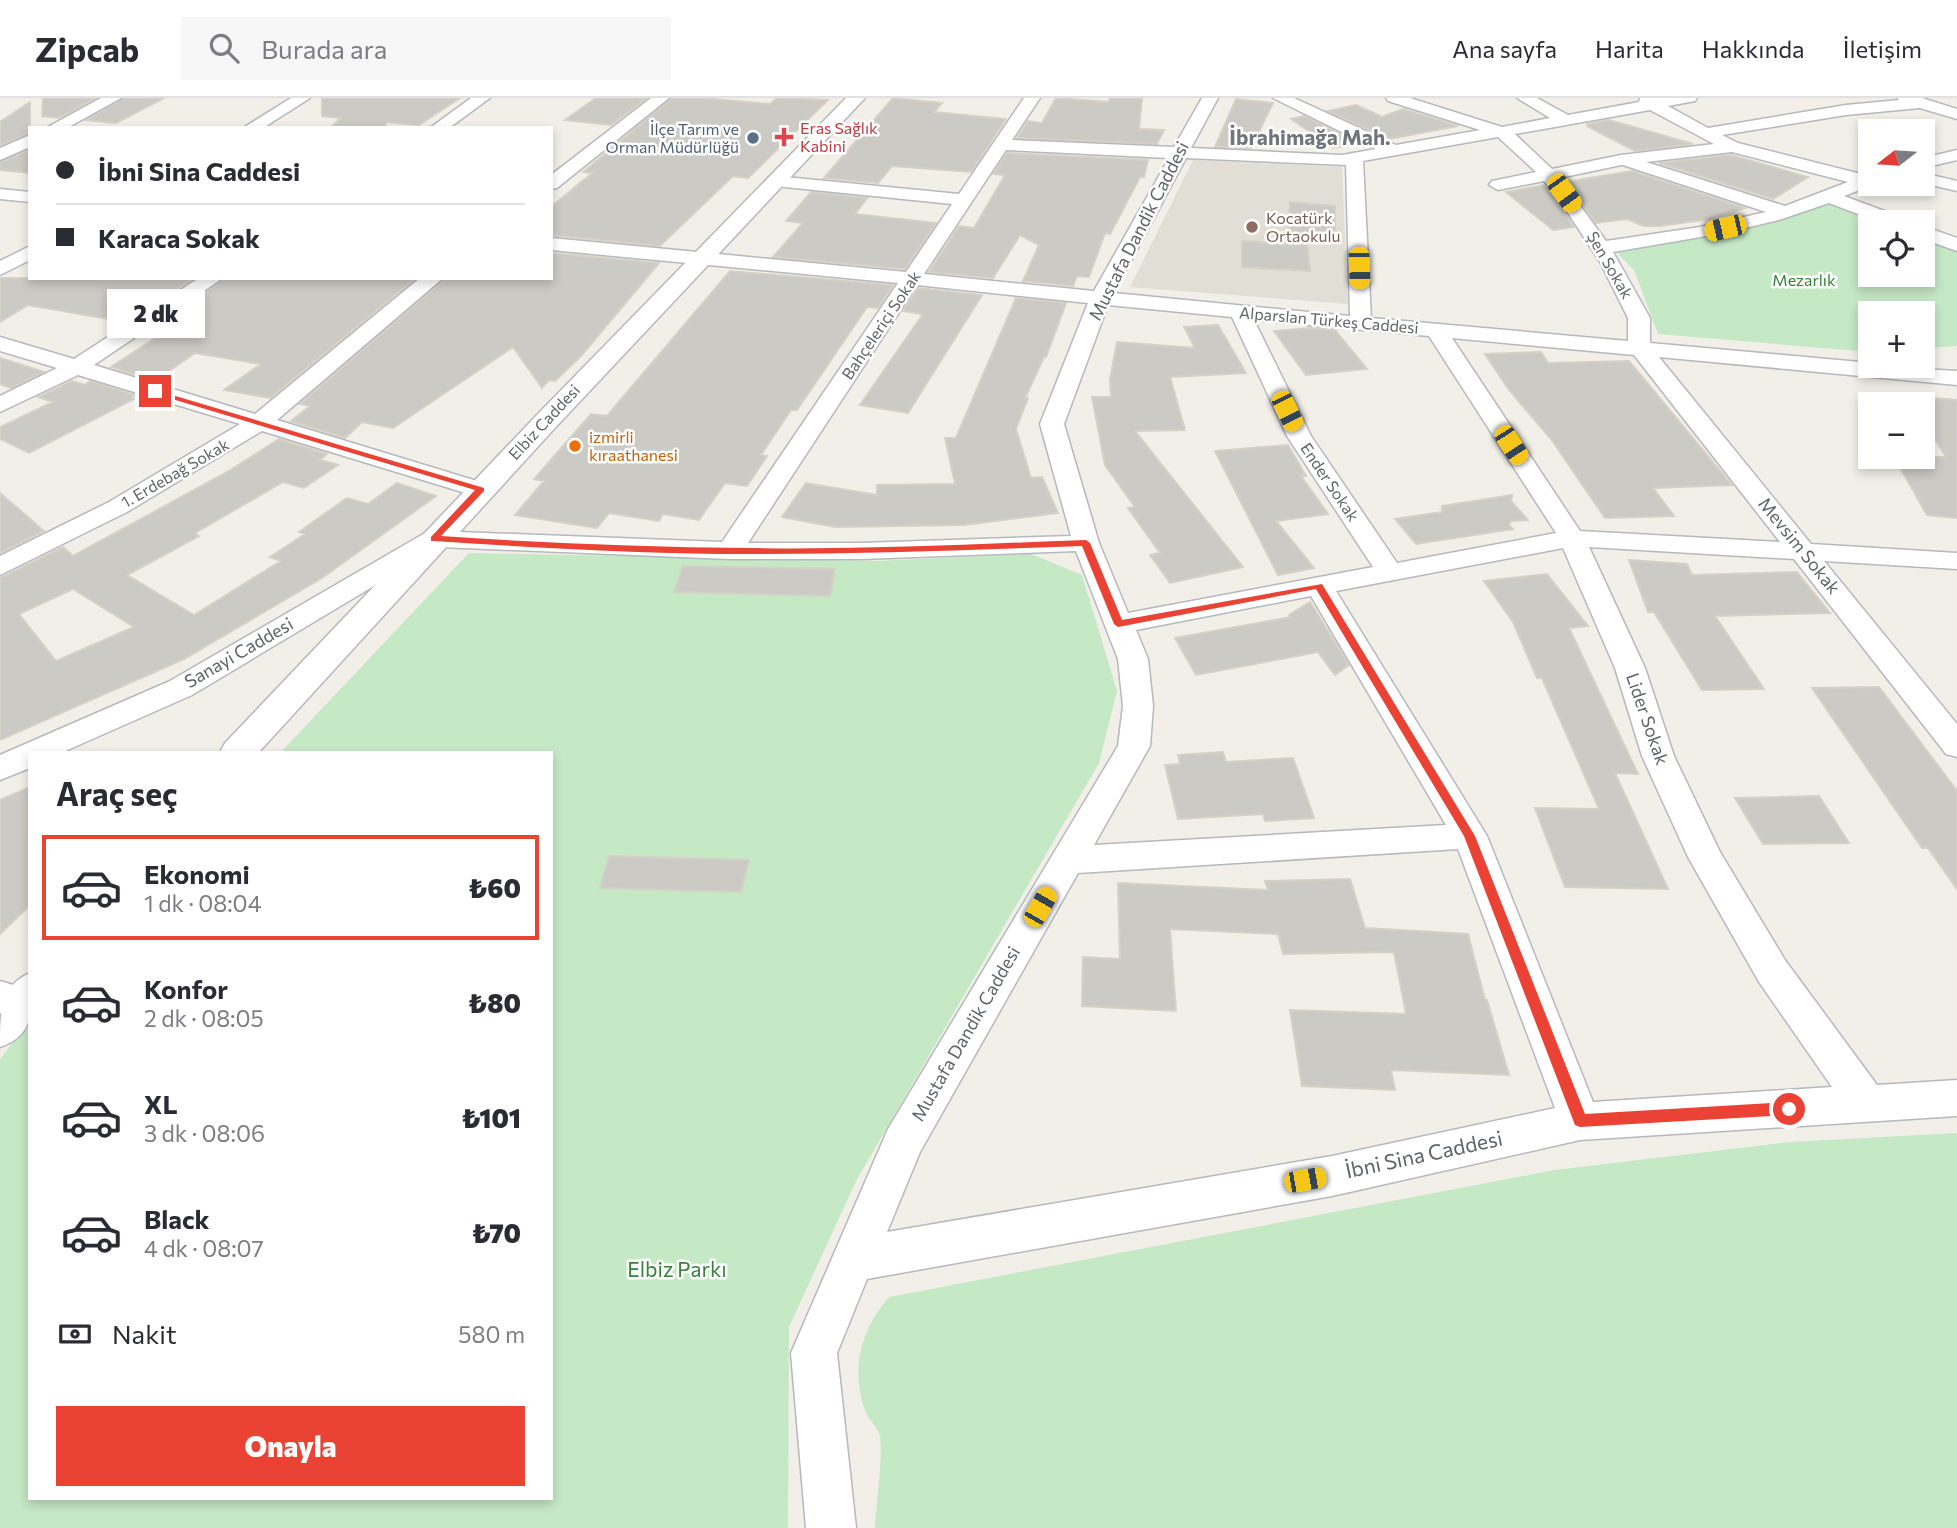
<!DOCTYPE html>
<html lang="tr">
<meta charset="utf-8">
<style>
:root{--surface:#fff;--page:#f7f7f7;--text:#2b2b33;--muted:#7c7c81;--line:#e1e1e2;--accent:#ea4335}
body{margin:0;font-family:Commissioner,sans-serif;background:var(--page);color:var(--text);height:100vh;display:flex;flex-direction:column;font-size:26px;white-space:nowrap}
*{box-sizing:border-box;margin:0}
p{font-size:23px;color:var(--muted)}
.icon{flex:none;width:38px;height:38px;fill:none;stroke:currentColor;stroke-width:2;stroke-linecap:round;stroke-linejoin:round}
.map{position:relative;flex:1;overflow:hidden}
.side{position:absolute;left:28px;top:653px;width:525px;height:749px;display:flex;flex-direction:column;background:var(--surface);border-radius:0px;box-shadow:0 4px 10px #0003}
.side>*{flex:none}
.guide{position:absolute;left:28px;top:28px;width:525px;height:154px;border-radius:0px;box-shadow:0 4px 10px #0003;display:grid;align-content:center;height:154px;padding:0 28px;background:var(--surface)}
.needle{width:46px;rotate:253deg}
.buttons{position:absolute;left:1858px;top:21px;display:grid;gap:14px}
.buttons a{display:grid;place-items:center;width:77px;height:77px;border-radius:0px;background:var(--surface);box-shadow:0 4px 10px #0003;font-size:35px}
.end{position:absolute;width:32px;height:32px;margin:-16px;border:9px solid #ea4335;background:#fff;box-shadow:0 0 0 4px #fff}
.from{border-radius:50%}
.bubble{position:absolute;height:49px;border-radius:0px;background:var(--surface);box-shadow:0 4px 10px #0003;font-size:23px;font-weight:800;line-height:49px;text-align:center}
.car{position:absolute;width:21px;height:42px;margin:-21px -10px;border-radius:9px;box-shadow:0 0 5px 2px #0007;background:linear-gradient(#f5c518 24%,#345 0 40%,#f5c518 0 76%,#345 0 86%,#f5c518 0)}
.guide b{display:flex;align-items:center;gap:24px;height:66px;font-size:26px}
.guide b+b{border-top:2px solid var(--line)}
.guide i{width:18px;height:18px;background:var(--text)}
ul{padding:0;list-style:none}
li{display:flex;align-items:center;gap:21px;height:105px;margin:0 14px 10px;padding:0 14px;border:4px solid transparent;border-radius:0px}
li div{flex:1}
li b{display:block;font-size:26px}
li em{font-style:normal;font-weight:800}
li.current{border-color:var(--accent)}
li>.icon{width:63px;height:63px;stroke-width:1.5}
h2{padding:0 28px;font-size:32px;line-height:84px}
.pay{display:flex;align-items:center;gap:18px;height:77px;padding:0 28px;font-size:26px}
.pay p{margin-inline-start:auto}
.action{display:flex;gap:14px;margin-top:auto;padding:14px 28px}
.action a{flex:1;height:80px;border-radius:0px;background:var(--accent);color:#fff;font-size:28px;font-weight:800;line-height:80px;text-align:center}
header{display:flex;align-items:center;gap:42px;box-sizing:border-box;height:98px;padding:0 35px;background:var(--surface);border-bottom:2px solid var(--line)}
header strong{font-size:33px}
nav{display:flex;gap:38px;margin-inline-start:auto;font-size:24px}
.search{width:490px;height:63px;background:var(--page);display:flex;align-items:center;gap:18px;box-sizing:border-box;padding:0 24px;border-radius:0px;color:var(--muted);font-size:26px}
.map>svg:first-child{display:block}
.education{fill:#e1ded6}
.green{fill:#c5e8c5}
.building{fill:#cccac5;stroke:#d6d1c6;stroke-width:2;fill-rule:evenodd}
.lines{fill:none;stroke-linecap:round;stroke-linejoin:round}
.minor-casing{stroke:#b5b8bc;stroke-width:3}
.tertiary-casing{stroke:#b5b8bc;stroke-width:3}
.minor{fill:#fff;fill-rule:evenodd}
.tertiary{fill:#fff;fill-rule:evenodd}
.route{fill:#ea4335}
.health-dot{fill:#e0444e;stroke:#fff;stroke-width:2.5}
.service-dot{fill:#5c6f8a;stroke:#fff;stroke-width:2.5}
.education-dot{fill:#8d6e63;stroke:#fff;stroke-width:2.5}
.food-dot{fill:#e8710a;stroke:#fff;stroke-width:2.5}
.labels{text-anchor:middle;stroke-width:5;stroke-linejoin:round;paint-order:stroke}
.far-health-label{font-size:16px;fill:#be3a42;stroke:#fff;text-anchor:start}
.far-service-label{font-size:16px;fill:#4e5e75;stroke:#fff;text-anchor:end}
.far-education-label{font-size:16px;fill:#785e54;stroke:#fff;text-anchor:start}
.far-street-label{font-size:16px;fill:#5f6368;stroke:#fff}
.far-park-label{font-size:16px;fill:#348238;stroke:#fff}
.far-food-label{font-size:16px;fill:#c56008;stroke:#fff;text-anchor:start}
.street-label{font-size:18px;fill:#5f6368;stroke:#fff}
.far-district-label{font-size:21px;font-weight:bold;fill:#70757a;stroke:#fff}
.near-street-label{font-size:21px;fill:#5f6368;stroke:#fff}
.near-park-label{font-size:21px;fill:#348238;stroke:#fff}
</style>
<header>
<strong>Zipcab</strong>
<div class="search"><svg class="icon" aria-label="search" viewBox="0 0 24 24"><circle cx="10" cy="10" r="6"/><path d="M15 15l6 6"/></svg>Burada ara</div>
<nav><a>Ana sayfa</a><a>Harita</a><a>Hakkında</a><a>İletişim</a></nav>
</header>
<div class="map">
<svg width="1957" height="1430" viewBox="0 0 1957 1430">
<rect width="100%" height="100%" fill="#f1efe8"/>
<path class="education" d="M1193,62L1342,69L1348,206L1130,189Z"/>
<path class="green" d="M1830,105L1882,124H1871V177H1923V139L1957,152V248L1923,250V215H1871V254L1658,236L1634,172L1614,152L1729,136Z
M469,455L877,463L1031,456L1082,477L1117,593L1099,665L856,1083L789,1229L788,1430H0V961L30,923V1400H551V654H281Z
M1957,1035V1430H875C876,1405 883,1361 880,1338C878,1330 870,1323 866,1315C850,1272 860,1233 889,1199L1555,1072L1790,1044Z"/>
<path class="building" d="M43,0H96L59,20L42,18Z
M123,0H164L116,25L86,22Z
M322,0H460L419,27L386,24L385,30H330L341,20L322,18Z
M596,0H647L611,27L565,22Z
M672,0H702L770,6L777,0L828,2L748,80L733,78L660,148L551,137V109L592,75L583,74Z
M893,0L942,5L934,14L1006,21L971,74L892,68L878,85L824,80Z
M1056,0L1109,4L1110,0H1142L1139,31L1164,32L1157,46L1017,40L1028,23L1042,25Z
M1236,1L1273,5L1251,50L1215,49Z
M30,4V35L0,47V24Z
M1356,7L1382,19L1403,11L1458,28L1389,41L1328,13Z
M1304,18L1360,46L1333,50L1291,21Z
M1609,22L1693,46L1635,53L1587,28L1588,26Z
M30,52V75L0,72V64Z
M1007,55L1148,62L1144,79H1140L1110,136L1105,135L1089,179L1077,178L1073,188L1023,183L1039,147L1020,137L993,180L929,174L959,128L974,130L1005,77L993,76Z
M1731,57L1808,79L1773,101L1659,65Z
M1632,73L1745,110L1710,121L1660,128H1644L1627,121L1596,125L1566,84Z
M1544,87L1555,100L1574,129L1553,132L1506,94Z
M811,94L867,100L855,116L936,125L905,171L773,159L803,125L786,123Z
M1290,104L1335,108V145L1288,141Z
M1242,143L1307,147L1310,173L1242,169Z
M551,155L659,165L581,258L555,283L549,282L542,290L513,249L393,330L362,324L345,340L291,323L310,308L300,306L446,180H551Z
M730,173L893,187L878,210L867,209L797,312H791L761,357L767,358L747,388L725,385L699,422L663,416L659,423L609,415L597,430L515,417L544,383L534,381L591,316L607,318Z
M0,180H194L126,224L28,207L0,224Z
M226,180H416L270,300L224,292L261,266L195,255L155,283L111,269L169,231L155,229Z
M918,190L982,197L908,315L860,307L923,216L903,213Z
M1016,200L1066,205L1046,259H1044L1025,300H1028L1016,331L1031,380L1042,379L1058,415L964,427L836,429L782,419L806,385L877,397V387L955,386L945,340H956Z
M1218,227L1246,275L1170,279L1185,332L1135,333L1243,469L1170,485L1150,457L1160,455L1128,410L1135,409L1105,367L1092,299H1111L1110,281L1117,244L1195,250L1184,229Z
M1311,230L1335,232L1367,271L1306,277L1274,233Z
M1541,254L1548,265L1629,263L1732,387L1653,390L1674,418L1605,420L1551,341L1509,292L1485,256Z
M0,260L44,274L11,290L0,286Z
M72,283L85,287L90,283L135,297L131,300L134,301L29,355L0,341V329L53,304L38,299Z
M1908,298L1957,302V420L1927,417L1894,359H1946L1923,322V306H1913Z
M279,341L327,356L320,362L338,367L304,390L283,384L195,435L199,438L127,477L194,517L281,463L270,459L305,436L299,434L347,400L368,406L397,385L436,398L322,480L184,561L0,642V480L63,449L73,458L229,373ZM73,491L134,529L56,563L19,516Z
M1288,347L1306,378H1301L1328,416L1276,423L1314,470L1278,477L1215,353Z
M0,395L44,433L0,455Z
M1512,397L1511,403L1528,422L1511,423L1509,427L1513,431L1416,446L1395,421L1442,414V408Z
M1629,462L1687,466L1692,477L1797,474L1830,515L1715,518L1764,591L1702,592L1654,514H1648Z
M683,468L835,471L830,498L674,494Z
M1547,476L1588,528L1569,530L1638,676L1615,675L1668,791L1565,789L1535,710L1599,711L1542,580H1537L1513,524L1484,483Z
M1310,504L1349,567L1335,577L1318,554L1196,577L1175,540L1291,519L1289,517Z
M1879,589L1957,693V791L1928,750H1922L1812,590Z
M1223,654L1226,664L1293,660L1314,720L1265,723L1263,716L1178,721L1165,667L1180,666L1178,657Z
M30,689V807L0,836V702Z
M1819,698L1849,745L1763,746L1735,700Z
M609,758L749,762L741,794L600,790Z
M1350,781L1365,830L1468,836L1485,902H1487L1509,977L1391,972L1395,992L1302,988L1290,912L1406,916L1394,854L1283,856L1278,836L1170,831L1176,913L1082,908L1083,859L1120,861L1118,785L1268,792L1265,783Z"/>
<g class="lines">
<g class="minor-casing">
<path id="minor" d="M101,0H121L67,30H46Z
M291,0H310L263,30H243Z
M471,0H490L449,30H430Z
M651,0H669L557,90L551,91V77Z
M1024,0H1040L1012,42L1174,49L1202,0H1218L1191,50L1342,57L1376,51L1273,0H1294L1396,47L1480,32L1388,3L1386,0H1410L1502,29L1550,20L1517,0H1537L1568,17L1639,4L1640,0H1697L1695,3L1668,8L1708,30L1846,7L1899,2L1897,0H1922L1957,11V21L1920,10L1846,17L1722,37L1738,45L1865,77L1871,76V86H1875L1844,98L1903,120L1905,124H1879L1829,105L1779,122L1724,135L1613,154L1650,220V245L1871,265V268L1957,273V287L1659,259L1811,446L1957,455V471L1824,463L1957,626V659L1946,656L1794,461L1589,449L1645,570L1674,658L1720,754L1785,862L1877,987L1957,982V1018L1580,1042L1332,1098L867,1181L837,1255L856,1430H806L791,1255L888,1031L1118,648L1123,608L1118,561L1076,453L862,461H729L439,449L192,597L63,654H30V670L0,682V657L170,583L425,435L434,433L722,444L898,185L551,152V140L906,174L952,106L775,88L766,83L775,78L959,96ZM1650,12L1714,46L1621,57L1552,71L1515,36ZM1498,39L1536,74L1492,83L1489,87L1498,92L1544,83L1557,98L1600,164L1628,220V243L1371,220L1363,63ZM1006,52L1169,60L1094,193L924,176ZM1732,54L1848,84L1785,108L1646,64ZM1186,60L1346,67L1350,218L1114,195ZM1621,67H1623L1766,114L1700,129L1606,143L1560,80ZM917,187L1088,205L1040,326L1071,438L862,445H748ZM1108,207L1232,219L1287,338L1373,469L1128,515L1099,445L1064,326ZM1254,222L1429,238L1556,435L1397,465L1311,338ZM1452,240L1634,257L1780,444L1580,433ZM1563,450L1615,570L1642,658L1688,759L1759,884L1832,989L1593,1004L1487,738L1336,493ZM1311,498L1446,727L1094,747L1150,648L1153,608L1148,561L1136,532ZM1458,751L1555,1010L1332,1058L887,1134L920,1054L1078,775Z
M30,37V49L0,62V50Z
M1957,52V62L1923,70V60Z
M1923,75L1957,83V93L1923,85Z
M0,91L30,94V104L0,101Z
M1923,128L1957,140V153L1923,141Z
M30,148V162L0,177V163Z
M199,180H223L94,267L255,316L420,180H443L277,322L490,387L494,392L490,397L481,400L472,397L262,333L127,414L0,477V458L109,404L240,326L78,277L0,314V298L57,270L0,253V239L74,261Z
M0,883L30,892V918L21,921L0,915Z"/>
</g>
<g class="tertiary-casing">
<path id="tertiary" d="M846,0H865L554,331L259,654H220L225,645L535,319Z
M30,875C30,909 38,936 0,949C0,915 0,888 30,875Z"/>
</g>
<use href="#minor" class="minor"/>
<use href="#tertiary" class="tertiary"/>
</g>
<path class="route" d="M152,291L484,390V393L441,438C544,445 647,449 750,450C862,452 974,446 1086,442L1090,445L1122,522L1322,486L1475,738L1585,1016L1789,1004L1796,1011L1789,1017L1580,1029L1575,1027L1464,738L1316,491L1118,529L1114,526L1082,448C972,452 863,456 753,456C647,456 540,450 434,443H431V439L475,392L152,295Z"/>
<path class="health-dot" d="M780.5 28.5h7v7h7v7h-7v7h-7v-7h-7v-7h7z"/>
<circle class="service-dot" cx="753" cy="40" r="7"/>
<circle class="education-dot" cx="1252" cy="129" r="7"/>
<circle class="food-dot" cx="575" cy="348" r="7"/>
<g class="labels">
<g class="far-health-label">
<text x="800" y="36">Eras Sağlık<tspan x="800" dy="18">Kabini</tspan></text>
</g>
<g class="far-service-label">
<text x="739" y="37">İlçe Tarım ve<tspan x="739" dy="18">Orman Müdürlüğü</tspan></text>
</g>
<g class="far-education-label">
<text x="1266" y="126">Kocatürk<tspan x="1266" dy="18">Ortaokulu</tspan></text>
</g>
<g class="far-street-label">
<text transform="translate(1610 167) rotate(60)" y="6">Şen Sokak</text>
<text transform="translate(1329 222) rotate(5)" y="6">Alparslan Türkeş Caddesi</text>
<text transform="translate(881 227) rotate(-56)" y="6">Bahçeleriçi Sokak</text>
<text transform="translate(544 324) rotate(-47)" y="6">Elbiz Caddesi</text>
<text transform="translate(175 375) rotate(-30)" y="6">1. Erdebağ Sokak</text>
<text transform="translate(1330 384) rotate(56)" y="6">Ender Sokak</text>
</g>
<g class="far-park-label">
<text x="1804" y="188">Mezarlık</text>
</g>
<g class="far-food-label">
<text x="589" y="345">izmirli<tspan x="589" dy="18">kıraathanesi</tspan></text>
</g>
<g class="street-label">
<text transform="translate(1139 133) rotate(-63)" y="6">Mustafa Dandik Caddesi</text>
<text transform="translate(1799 448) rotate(51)" y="6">Mevsim Sokak</text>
<text transform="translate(239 555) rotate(-30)" y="6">Sanayi Caddesi</text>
<text transform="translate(1647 621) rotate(71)" y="6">Lider Sokak</text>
<text transform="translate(966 936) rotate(-60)" y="6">Mustafa Dandik Caddesi</text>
</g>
<g class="far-district-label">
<text x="1310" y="47">İbrahimağa Mah.</text>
</g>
<g class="near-street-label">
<text transform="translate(1424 1057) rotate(-12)" y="7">İbni Sina Caddesi</text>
</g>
<g class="near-park-label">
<text x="677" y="1179">Elbiz Parkı</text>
</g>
</g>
</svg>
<div class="buttons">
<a><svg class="needle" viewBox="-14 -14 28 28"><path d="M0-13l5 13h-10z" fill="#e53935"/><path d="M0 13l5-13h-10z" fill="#7c7c81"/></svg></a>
<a><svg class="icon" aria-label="locate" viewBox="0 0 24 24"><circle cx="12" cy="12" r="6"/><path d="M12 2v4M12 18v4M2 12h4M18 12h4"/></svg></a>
<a>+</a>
<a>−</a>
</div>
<i class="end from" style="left:1789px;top:1011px"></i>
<i class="end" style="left:155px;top:293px"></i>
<div class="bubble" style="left:107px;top:191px;width:98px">2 dk</div>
<i class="car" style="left:1564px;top:95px;rotate:144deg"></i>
<i class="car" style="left:1725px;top:130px;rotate:257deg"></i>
<i class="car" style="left:1359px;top:170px;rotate:178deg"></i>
<i class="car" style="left:1287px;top:313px;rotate:154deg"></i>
<i class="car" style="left:1511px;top:347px;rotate:147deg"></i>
<i class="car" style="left:1040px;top:809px;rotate:30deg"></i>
<i class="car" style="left:1305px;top:1082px;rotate:80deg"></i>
<div class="guide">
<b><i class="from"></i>İbni Sina Caddesi</b>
<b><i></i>Karaca Sokak</b>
</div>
<section class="side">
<h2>Araç seç</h2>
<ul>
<li class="current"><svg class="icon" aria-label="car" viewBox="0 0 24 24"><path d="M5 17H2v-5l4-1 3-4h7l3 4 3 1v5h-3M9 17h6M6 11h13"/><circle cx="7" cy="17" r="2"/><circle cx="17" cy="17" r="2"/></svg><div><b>Ekonomi</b><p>1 dk · 08:04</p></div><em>₺60</em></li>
<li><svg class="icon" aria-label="car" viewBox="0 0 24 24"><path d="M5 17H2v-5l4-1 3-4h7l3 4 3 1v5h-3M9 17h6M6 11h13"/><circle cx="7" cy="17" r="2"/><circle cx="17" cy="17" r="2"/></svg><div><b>Konfor</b><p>2 dk · 08:05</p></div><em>₺80</em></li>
<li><svg class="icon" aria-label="car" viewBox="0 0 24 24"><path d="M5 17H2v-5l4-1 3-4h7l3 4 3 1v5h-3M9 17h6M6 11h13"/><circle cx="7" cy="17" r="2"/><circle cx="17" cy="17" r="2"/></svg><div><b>XL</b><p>3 dk · 08:06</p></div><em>₺101</em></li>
<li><svg class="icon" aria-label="car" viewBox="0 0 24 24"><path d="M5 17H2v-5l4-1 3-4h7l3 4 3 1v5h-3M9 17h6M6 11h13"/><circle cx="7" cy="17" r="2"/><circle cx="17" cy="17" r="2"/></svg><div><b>Black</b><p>4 dk · 08:07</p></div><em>₺70</em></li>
</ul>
<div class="pay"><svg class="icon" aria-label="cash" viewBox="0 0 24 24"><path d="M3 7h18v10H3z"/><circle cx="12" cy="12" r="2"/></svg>Nakit<p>580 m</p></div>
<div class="action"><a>Onayla</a></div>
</section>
</div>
